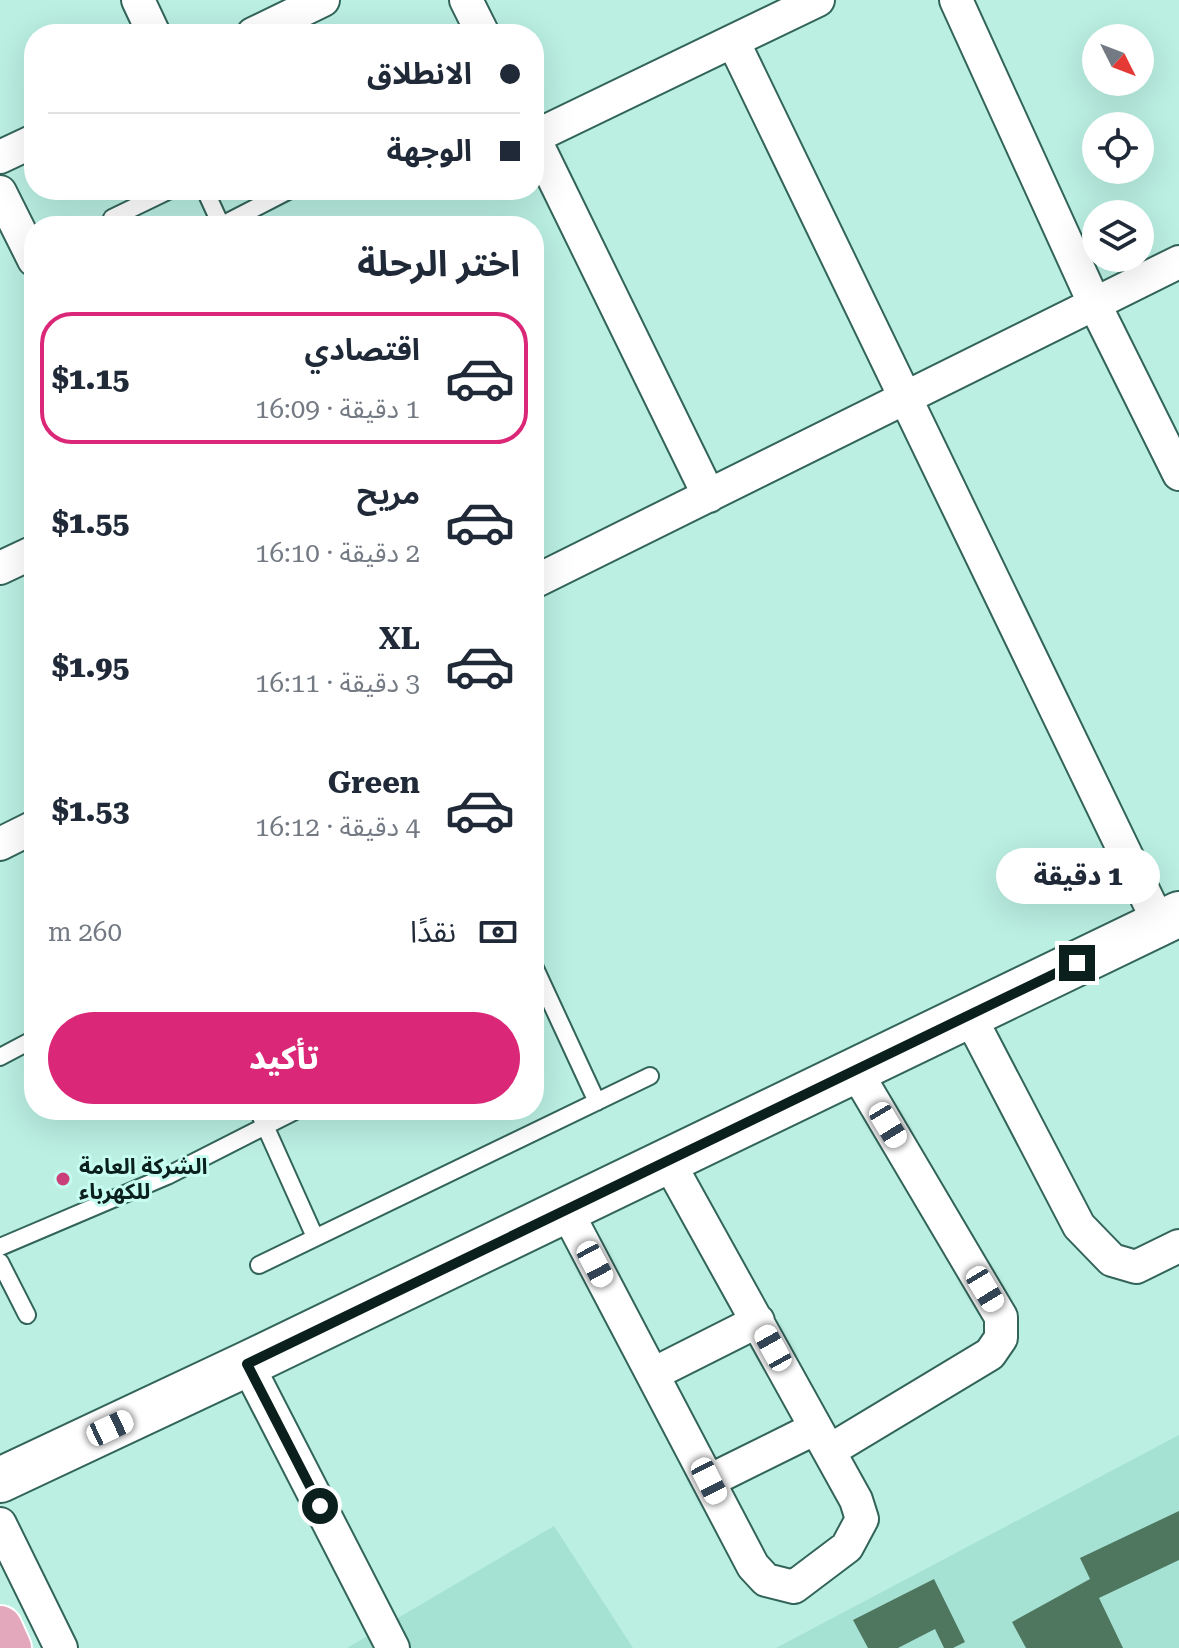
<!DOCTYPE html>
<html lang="ar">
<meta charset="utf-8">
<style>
:root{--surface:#fff;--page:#f2f2f3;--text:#1f2937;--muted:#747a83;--line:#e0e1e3;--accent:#db2777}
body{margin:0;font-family:"Roboto Serif","Noto Sans Arabic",serif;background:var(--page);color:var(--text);direction:rtl;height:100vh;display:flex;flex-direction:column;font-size:30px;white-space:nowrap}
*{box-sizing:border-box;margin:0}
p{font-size:26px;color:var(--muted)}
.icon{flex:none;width:44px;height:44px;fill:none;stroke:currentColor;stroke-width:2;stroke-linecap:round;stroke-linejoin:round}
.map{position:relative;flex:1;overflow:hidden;direction:ltr}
.details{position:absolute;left:24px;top:216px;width:520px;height:904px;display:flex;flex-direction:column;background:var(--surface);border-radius:32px;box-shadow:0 8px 32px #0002;direction:rtl}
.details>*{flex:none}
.top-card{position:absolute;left:24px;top:24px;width:520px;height:176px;border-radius:32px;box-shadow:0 8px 32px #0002;direction:rtl;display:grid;align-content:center;height:176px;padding:0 24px;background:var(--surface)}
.needle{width:52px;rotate:132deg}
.buttons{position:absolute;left:1082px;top:24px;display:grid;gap:16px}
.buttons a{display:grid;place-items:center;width:72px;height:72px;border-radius:50%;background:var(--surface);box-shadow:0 8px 32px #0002;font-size:40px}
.end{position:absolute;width:36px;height:36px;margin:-18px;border:10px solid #0b201c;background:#fff;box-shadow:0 0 0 4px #fff}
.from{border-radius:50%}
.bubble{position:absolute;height:56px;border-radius:28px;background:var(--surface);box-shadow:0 8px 32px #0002;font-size:26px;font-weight:800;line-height:56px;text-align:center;direction:rtl}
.car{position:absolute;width:24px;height:48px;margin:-24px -12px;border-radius:10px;box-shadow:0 0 6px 2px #0007;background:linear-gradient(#fff 24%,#345 0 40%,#fff 0 76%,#345 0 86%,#fff 0)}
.top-card b{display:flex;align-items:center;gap:28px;height:76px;font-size:30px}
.top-card b+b{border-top:2px solid var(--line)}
.top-card i{width:20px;height:20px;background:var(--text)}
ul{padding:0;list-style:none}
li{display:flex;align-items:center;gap:24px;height:132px;margin:0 16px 12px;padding:0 8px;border:4px solid transparent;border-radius:32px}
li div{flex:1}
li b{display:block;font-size:30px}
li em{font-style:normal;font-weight:800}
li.active{border-color:var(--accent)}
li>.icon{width:72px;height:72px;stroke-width:1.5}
h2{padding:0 24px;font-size:36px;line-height:96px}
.pay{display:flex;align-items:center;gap:20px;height:88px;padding:0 24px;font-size:30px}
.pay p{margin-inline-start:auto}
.primary-button{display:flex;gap:16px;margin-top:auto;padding:16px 24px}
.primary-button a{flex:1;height:92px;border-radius:48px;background:var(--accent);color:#fff;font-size:32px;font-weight:800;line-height:92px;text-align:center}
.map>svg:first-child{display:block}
.built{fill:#a5e2d4}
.building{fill:#4f765f}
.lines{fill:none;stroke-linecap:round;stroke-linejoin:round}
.service-casing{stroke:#33645a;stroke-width:20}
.minor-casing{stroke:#33645a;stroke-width:36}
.secondary-casing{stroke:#33645a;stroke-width:48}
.trunk-casing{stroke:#fff;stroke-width:48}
.service{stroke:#fff;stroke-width:16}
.minor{stroke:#fff;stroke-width:32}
.secondary{stroke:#fff;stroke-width:44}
.trunk{stroke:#e3a8bc;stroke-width:44}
.route{stroke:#0b201c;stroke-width:10}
.poi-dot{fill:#c83f79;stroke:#c7fdf0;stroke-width:3}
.labels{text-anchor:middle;stroke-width:6;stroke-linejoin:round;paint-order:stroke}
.poi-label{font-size:22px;font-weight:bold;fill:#0b201c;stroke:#c7fdf0;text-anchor:start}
</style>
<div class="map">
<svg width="1179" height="1648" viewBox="0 0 1179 1648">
<rect width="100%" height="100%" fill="#baefe2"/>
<path class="built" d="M1179,1435V1648H776Z
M554,1526L633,1648H347Z"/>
<path class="building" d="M1179,1511V1560L1099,1598L1123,1648H1026L1012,1622L1090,1579L1080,1558Z
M934,1579L965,1642L953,1648H944L935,1629L898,1648H868L853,1620Z"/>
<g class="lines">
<g class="service-casing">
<path id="service" d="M205,190L221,225
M112,218L170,190
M220,226L290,190
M534,966L597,1102
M0,1057L34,1039
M258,1110L315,1237
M0,1247L167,1176L297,1110
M0,1262L27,1315
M259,1265L650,1076"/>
</g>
<g class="minor-casing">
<path id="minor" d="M138,0L154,34
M466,0L483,34
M956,0L1095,305L1179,474
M253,34L323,0
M733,41L1159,923
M534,137L818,0
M534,138L709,496
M0,157L34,141
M0,192L34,260
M0,568L34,552
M534,582L1179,262
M0,844L34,827
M969,1015L1079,1226L1112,1260L1136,1267L1179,1246
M566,1210L753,1566L766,1580L794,1587L847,1547L862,1519L856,1500L668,1161
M247,1364L393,1648
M653,1374L758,1321
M829,1451L990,1354L1001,1338V1317L855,1070
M709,1481L816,1428
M0,1524L61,1648"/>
</g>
<g class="secondary-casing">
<path id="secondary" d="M0,1480L247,1364L1179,914"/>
</g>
<g class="trunk-casing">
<path id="trunk" d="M0,1628L9,1648"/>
</g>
<use href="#service" class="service"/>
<use href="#minor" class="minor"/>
<use href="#secondary" class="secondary"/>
<use href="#trunk" class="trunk"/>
</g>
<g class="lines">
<path class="route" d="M320,1506L247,1364L1077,963"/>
</g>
<circle class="poi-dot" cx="63" cy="1179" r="8"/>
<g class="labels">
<g class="poi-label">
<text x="79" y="1174">الشركة العامة<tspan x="79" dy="25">للكهرباء</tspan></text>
</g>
</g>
</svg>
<div class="buttons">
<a><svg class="needle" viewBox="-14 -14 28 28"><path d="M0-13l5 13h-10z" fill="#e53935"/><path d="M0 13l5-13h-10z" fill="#747a83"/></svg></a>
<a><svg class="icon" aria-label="locate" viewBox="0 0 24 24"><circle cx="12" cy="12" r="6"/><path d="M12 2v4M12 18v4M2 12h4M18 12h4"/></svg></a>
<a><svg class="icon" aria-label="layers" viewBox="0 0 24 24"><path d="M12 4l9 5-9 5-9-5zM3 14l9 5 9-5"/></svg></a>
</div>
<i class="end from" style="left:320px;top:1506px"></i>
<i class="end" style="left:1077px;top:963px"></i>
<div class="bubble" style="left:996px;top:848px;width:164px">1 دقيقة</div>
<i class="car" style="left:888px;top:1125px;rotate:149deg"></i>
<i class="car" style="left:595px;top:1264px;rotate:152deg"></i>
<i class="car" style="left:985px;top:1289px;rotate:149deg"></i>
<i class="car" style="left:773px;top:1348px;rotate:331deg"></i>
<i class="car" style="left:110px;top:1428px;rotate:65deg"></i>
<i class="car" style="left:709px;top:1481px;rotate:153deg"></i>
<div class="top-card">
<b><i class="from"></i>الانطلاق</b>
<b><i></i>الوجهة</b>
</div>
<section class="details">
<h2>اختر الرحلة</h2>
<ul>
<li class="active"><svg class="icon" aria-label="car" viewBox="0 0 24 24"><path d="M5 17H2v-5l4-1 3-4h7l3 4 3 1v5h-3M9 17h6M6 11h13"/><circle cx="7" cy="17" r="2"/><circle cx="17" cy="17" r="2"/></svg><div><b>اقتصادي</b><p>1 دقيقة · 16:09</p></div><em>$1.15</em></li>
<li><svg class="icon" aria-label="car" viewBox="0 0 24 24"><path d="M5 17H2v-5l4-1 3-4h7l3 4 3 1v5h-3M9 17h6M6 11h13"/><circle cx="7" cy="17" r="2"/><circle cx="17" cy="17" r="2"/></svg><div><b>مريح</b><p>2 دقيقة · 16:10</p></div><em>$1.55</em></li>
<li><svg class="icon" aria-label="car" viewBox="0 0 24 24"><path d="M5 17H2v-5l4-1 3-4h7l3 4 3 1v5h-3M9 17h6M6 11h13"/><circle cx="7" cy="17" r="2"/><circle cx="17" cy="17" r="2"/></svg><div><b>XL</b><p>3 دقيقة · 16:11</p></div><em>$1.95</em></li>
<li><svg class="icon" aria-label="car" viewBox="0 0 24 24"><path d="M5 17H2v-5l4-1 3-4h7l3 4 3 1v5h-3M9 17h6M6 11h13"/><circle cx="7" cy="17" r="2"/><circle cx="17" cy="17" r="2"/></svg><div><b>Green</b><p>4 دقيقة · 16:12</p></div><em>$1.53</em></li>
</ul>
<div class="pay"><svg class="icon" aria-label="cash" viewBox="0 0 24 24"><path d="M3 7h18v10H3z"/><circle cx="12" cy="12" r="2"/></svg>نقدًا<p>260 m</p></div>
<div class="primary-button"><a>تأكيد</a></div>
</section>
</div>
